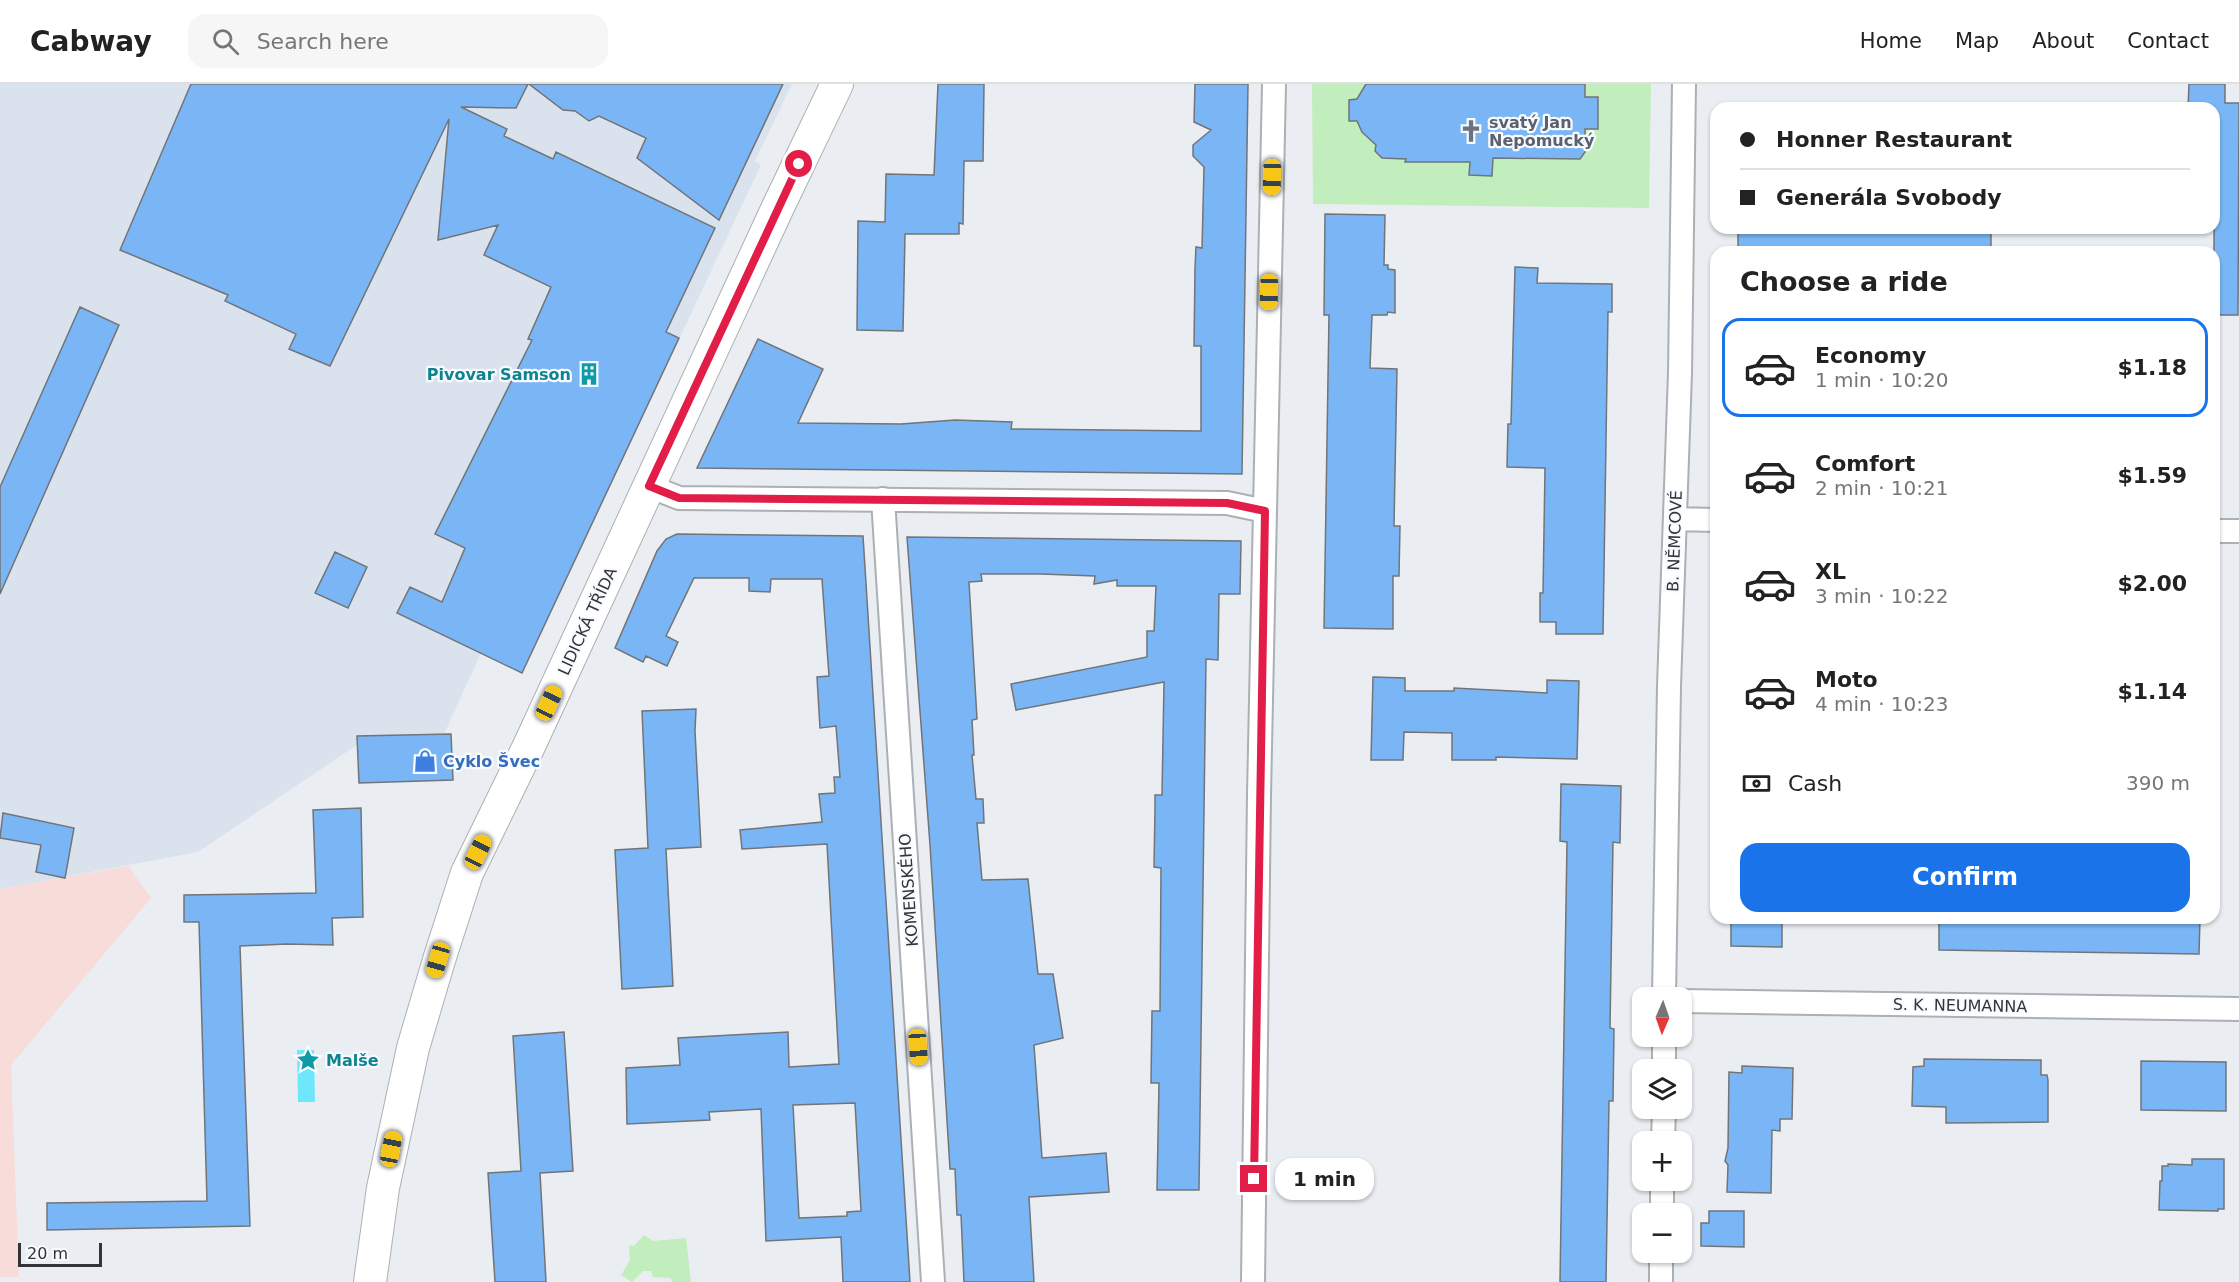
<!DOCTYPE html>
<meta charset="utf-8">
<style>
:root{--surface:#fff;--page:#f6f6f6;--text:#222;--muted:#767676;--line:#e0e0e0;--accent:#1a73e8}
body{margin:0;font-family:"DejaVu Sans",sans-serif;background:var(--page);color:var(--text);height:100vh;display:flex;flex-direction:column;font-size:22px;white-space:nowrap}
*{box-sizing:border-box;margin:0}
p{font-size:20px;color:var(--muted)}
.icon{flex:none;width:33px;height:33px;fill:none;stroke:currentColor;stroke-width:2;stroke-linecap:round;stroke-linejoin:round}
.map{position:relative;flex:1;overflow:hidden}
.sheet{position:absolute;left:1710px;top:162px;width:510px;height:678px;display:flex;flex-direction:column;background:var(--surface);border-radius:18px;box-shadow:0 2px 4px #0004}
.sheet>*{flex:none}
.banner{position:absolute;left:1710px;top:18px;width:510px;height:132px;border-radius:18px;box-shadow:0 2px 4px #0004;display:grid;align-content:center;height:132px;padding:0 30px;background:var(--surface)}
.needle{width:39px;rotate:182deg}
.buttons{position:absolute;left:1632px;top:903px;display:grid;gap:12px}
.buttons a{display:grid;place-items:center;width:60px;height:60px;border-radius:12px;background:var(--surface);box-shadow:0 2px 4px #0004;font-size:30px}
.scale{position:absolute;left:18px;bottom:15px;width:84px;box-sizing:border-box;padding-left:6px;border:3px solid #333436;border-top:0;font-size:16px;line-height:21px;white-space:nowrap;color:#333436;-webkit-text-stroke:4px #f7fbff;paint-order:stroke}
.end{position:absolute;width:27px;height:27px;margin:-14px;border:8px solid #e11d48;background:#fff;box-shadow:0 0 0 3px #fff}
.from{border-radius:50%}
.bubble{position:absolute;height:42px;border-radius:18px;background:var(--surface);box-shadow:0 2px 4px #0004;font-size:20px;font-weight:700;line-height:42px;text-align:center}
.car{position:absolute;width:18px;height:36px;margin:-18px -9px;border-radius:8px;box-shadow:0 0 4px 2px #0007;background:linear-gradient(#f5c518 24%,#345 0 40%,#f5c518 0 76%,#345 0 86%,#f5c518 0)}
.banner b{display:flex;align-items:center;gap:21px;height:57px;font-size:22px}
.banner b+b{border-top:2px solid var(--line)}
.banner i{width:15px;height:15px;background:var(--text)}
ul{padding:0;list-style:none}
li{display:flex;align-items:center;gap:18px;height:99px;margin:0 12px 9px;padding:0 18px;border:3px solid transparent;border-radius:18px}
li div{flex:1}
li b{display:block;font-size:22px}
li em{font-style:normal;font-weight:700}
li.on{border-color:var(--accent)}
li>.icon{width:54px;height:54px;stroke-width:1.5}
h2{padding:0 30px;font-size:27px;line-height:72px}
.pay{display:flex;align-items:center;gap:15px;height:66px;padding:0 30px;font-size:22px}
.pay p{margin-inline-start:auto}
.cta{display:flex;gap:12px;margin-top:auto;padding:12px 30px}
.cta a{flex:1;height:69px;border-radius:18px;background:var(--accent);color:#fff;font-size:24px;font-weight:700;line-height:69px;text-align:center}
header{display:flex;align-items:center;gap:36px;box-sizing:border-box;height:84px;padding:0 30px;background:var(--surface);border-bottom:2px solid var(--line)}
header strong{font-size:28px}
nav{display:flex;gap:33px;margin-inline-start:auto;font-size:21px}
.search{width:420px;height:54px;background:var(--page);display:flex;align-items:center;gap:15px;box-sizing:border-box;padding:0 21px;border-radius:18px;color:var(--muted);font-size:22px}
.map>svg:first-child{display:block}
.commercial{fill:#f7dcda}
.built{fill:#dae3ed}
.green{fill:#c2edbc}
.water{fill:#6ee7fb}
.building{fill:#7ab6f6;stroke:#717478;stroke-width:1.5;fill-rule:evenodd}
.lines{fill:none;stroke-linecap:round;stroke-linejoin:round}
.street-casing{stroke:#acafb3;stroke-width:26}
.secondary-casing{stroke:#acafb3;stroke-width:34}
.street{stroke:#fff;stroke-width:22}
.secondary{stroke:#fff;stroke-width:32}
.route{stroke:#e11d48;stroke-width:8}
.labels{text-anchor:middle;stroke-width:4.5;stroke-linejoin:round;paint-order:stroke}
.worship-label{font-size:16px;font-weight:bold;fill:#5b616d;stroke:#f7fbff;text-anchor:start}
.culture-label{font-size:16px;font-weight:bold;fill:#0d838f;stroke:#f7fbff;text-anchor:end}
.street-label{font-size:16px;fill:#333436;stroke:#f7fbff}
.shop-label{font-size:16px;font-weight:bold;fill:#366cbe;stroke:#f7fbff;text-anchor:start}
</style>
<header>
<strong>Cabway</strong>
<div class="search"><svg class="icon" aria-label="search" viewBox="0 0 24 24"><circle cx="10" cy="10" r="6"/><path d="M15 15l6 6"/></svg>Search here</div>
<nav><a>Home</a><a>Map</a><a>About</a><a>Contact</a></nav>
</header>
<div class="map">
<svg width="2239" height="1198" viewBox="0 0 2239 1198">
<rect width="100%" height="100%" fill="#eaeef2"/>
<path class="commercial" d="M128,782L151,814L11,981L19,1193H0V805Z"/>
<path class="built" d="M0,0H792L755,77L761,81L522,589L481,569L444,650L357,652V661L198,768L0,805Z"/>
<path class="green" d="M1312,0H1651L1649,124L1313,120Z
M644,1151L653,1157L686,1154L691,1198H672L671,1194L653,1193L651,1187H643L632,1198L621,1191L630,1176L629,1161L634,1162Z"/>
<path class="water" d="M297,966H314L315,1018H298Z"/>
<path class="building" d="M191,0H528L516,24L461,23L507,45L504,52L553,75L556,68L715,144L666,248L679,254L522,589L397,529L410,503L442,518L465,464L435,450L532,256L528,255L551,203L484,171L498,141L438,156L449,35L330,282L289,265L296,250L225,217L228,211L120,166Z
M529,0H783L719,136L637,74L646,54L599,32L589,37L575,27L563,26Z
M938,0H984L983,77H964L963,140L959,139V150H905L903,247L857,246L858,137L885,138L886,90L934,91Z
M1195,0H1248L1242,390L697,384L758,255L823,285L798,339L901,340L955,336L1012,338L1011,345L1201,347V262H1194L1195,184L1196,163L1202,164L1204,83L1193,72V61L1211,46L1194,38Z
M1366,0H1585V13H1598V45H1585V68L1580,75L1493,74L1492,92L1469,91L1470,78H1405L1406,75L1382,74L1375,67L1376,61L1362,48L1357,37H1349V16L1357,15Z
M2189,0H2225V19H2239L2238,231H2214V24H2188Z
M1325,130L1385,131L1384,181H1388V185L1395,186V229L1388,228L1387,231H1372L1370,284L1397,285L1394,442H1400L1399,492H1393V545L1324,544L1329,231H1324Z
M1738,144L1991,147V168H1738Z
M1515,183L1538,184L1537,199L1612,200V228H1608L1603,550H1556V538H1540V509H1543L1545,384L1507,383L1508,340H1511Z
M80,223L119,241L0,510V403Z
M677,450L863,452L910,1198H843L841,1153L766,1157L761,1025L709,1028L710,1036L627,1040L626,984L680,981L678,954L788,948L789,983L839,980L827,760L742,765L740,746L822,738L819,710L835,709L834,693H840L836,642L820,644L817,593L829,592L822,495H771L770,508L749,507V494H694L666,552L678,558L667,582L646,572L643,578L615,564L657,467L666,455ZM855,1019L861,1127L847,1128V1132L799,1134L793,1021Z
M907,453L1241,457L1240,510H1219L1218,576L1206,575L1199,1106H1157L1159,999H1151L1152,927H1160L1161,784L1154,783L1155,725V711H1162L1164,598L1016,626L1011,600L1147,573V547H1154L1156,502H1117V496L1094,500L1095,492L1041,490H981L982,497L969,498L977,635L972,636L974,671H972L976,715H983L984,739H977L982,796L1028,795L1038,890H1053L1063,954L1034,961L1042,1074L1106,1069L1109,1108L1029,1113L1034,1198H964L961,1131H957L955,1085H950L930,761Z
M335,468L367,483L348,524L315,509Z
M1373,593L1405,594V607H1454V604L1547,609V596L1579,597L1577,675L1496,673V676H1452V649L1404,648L1403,676H1371Z
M696,625L695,647L701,763L666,765L673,902L622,905L615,766L648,764L642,627Z
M451,650L453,696L359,699L357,652Z
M1561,700L1621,702L1620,759L1613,758L1610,944L1614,945L1613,1017H1609L1606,1198H1560L1567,758L1560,757Z
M361,724L363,833L332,834L333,861L287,860L240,862L250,1142L47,1146V1119L207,1117L199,838H184V811L316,809L313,726Z
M3,729L74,744L65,794L36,788L41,761L0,754Z
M1731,834H1782V863L1731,862Z
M1939,834H2200L2199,870L1939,866Z
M564,948L573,1087L540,1089L546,1198H495L488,1089L521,1087L513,952Z
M1924,975L2041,976V991H2047L2048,996V1038L1946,1039V1023L1912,1022L1913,983L1924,982Z
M2141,977L2226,978V1027L2141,1026Z
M1742,982L1793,984L1792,1035H1780V1047L1772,1046L1771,1109L1727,1108L1728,1081L1725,1077L1728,1064L1729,988L1742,989Z
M2192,1075H2224V1125H2218V1127L2159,1126L2160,1097H2162V1082H2168V1080L2192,1081Z
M1709,1127H1744V1163L1701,1162V1139H1709Z"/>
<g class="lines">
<g class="street-casing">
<path id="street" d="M649,402L679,414L1227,419L1265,427
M883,415L933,1198
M1675,435L1716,436
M2214,447H2239
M1664,914L1669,602L1680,289L1684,0
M1682,917L2239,925
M1664,986V952
M1663,1058L1664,1024
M1662,1130V1096
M1253,1198L1259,711L1274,0
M1661,1198V1168"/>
</g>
<g class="secondary-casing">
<path id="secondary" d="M370,1198L383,1104L413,964L439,876L467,789L529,662L778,123L837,0"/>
</g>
<use href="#street" class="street"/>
<use href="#secondary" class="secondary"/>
</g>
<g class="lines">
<path class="route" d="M799,80L649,402L679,414L1227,419L1265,427L1254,1095"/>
</g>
<defs>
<g id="church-bare" transform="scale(1.8)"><path d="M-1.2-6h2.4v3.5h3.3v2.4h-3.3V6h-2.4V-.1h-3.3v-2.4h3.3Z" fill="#6b7280" stroke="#f7fbff" stroke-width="2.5" paint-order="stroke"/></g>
<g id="building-bare" transform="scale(1.8)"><path d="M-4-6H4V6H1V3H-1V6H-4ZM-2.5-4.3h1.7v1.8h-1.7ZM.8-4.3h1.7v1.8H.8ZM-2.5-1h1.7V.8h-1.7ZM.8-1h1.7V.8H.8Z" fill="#0f9aa8" stroke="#f7fbff" stroke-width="2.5" paint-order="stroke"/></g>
<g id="shop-bare" transform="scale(1.8)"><path d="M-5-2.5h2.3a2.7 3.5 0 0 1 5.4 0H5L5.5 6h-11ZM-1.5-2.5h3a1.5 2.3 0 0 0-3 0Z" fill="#3f7fe0" stroke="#f7fbff" stroke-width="2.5" paint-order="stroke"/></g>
<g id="sight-bare" transform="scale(1.8)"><path d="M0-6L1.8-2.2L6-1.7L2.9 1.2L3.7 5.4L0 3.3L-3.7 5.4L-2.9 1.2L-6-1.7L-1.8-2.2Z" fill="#0f9aa8" stroke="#f7fbff" stroke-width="2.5" paint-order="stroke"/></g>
</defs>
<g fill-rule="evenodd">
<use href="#church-bare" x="1471" y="47"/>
<use href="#building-bare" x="589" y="290"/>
<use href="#shop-bare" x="425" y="677"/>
<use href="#sight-bare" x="308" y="976"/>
</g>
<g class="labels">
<g class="worship-label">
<text x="1489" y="44">svatý Jan<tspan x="1489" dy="18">Nepomucký</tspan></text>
</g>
<g class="culture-label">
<text x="571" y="296">Pivovar Samson</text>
<text x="326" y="982" text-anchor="start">Malše</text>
</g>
<g class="street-label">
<text transform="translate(1674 457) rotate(-88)" y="6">B. NĚMCOVÉ</text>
<text transform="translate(587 537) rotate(-65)" y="6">LIDICKÁ TŘÍDA</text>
<text transform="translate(908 806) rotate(-94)" y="6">KOMENSKÉHO</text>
<text transform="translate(1960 921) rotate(1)" y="6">S. K. NEUMANNA</text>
</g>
<g class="shop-label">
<text x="443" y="683">Cyklo Švec</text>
</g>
</g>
</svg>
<div class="buttons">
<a><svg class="needle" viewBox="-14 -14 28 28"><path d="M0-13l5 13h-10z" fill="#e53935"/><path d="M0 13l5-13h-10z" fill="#767676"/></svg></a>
<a><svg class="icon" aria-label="layers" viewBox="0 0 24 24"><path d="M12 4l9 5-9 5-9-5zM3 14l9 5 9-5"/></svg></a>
<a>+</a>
<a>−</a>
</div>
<div class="scale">20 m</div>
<i class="end from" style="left:799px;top:80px"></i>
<i class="end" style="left:1254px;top:1095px"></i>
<div class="bubble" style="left:1275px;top:1074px;width:99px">1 min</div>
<i class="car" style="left:1272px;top:93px;rotate:181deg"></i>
<i class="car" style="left:1269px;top:208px;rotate:181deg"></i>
<i class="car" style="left:549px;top:619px;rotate:25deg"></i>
<i class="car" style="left:478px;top:768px;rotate:26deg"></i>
<i class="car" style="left:438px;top:876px;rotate:196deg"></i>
<i class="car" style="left:918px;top:963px;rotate:176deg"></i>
<i class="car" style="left:391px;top:1065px;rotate:11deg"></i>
<div class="banner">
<b><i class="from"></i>Honner Restaurant</b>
<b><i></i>Generála Svobody</b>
</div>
<section class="sheet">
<h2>Choose a ride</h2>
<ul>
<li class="on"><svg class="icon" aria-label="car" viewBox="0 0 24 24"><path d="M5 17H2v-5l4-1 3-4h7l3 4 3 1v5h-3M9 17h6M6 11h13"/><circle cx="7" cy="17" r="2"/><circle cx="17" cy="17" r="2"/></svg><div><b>Economy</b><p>1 min · 10:20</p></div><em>$1.18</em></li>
<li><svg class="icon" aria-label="car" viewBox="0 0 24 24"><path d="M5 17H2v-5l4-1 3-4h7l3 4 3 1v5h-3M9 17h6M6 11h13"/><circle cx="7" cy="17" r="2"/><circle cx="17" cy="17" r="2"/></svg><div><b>Comfort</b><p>2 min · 10:21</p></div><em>$1.59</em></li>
<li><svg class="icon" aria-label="car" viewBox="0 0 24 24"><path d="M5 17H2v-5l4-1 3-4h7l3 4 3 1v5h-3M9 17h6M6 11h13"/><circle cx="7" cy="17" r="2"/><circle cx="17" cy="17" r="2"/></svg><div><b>XL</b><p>3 min · 10:22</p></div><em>$2.00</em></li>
<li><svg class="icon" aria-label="car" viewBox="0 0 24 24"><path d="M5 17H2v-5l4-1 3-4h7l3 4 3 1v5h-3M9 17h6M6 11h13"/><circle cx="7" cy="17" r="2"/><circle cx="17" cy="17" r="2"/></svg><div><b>Moto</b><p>4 min · 10:23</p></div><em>$1.14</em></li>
</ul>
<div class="pay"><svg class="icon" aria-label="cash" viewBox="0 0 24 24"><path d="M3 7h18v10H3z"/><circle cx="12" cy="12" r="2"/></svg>Cash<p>390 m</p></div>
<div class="cta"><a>Confirm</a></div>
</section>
</div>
